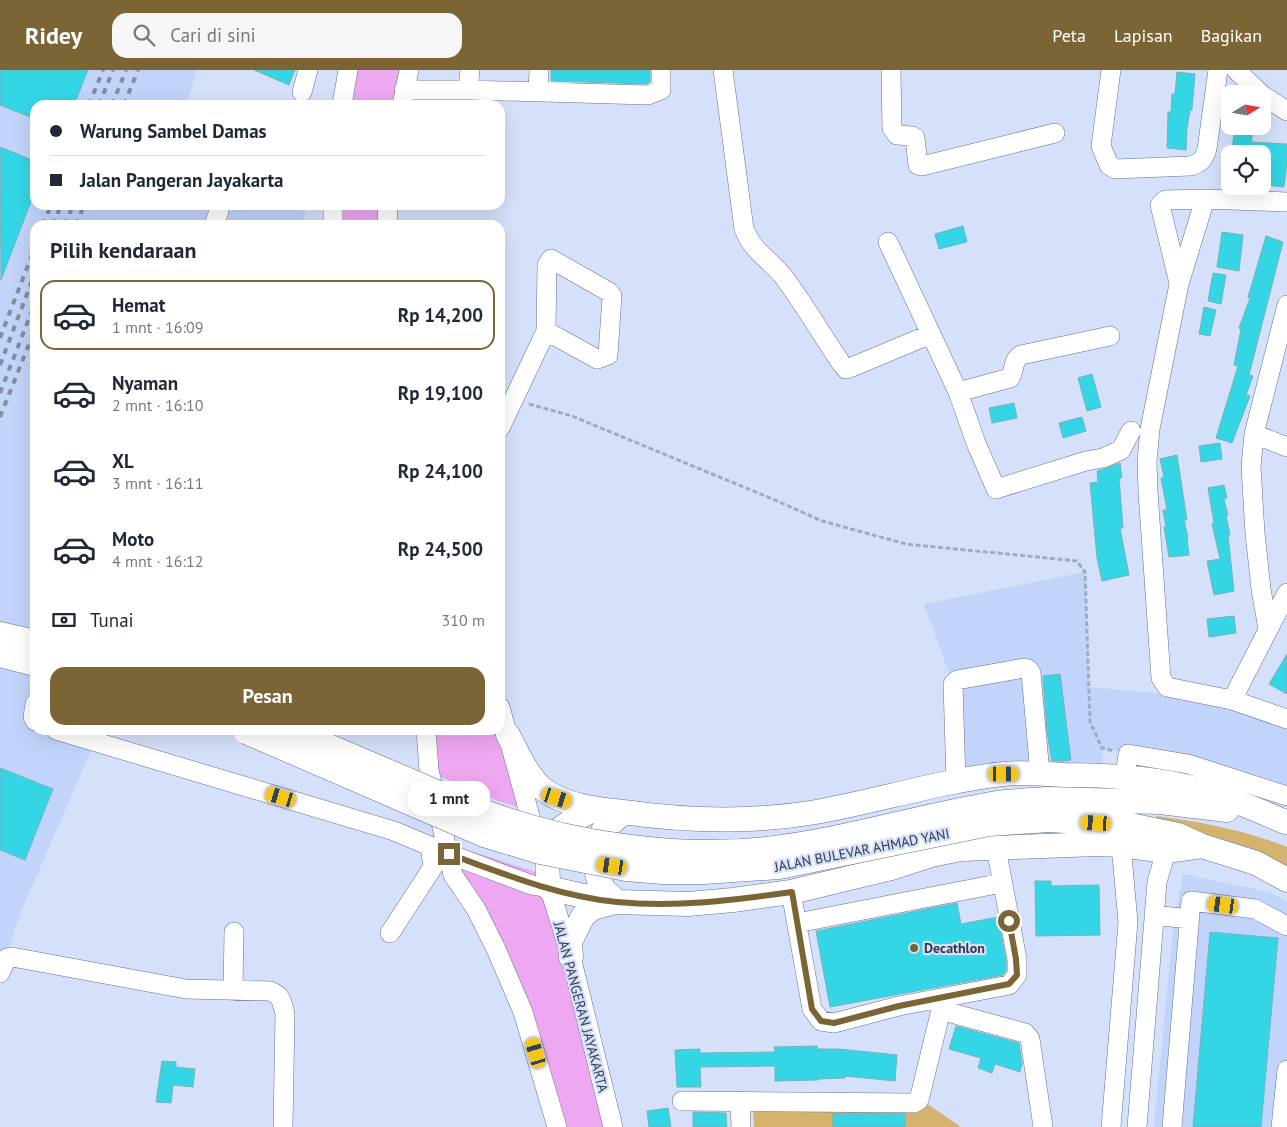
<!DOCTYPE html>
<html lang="id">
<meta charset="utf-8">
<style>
:root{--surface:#fff;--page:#f6f6f7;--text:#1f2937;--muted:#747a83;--line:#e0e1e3;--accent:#7b6535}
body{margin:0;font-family:"PT Sans",sans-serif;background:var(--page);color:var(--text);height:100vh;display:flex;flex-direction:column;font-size:19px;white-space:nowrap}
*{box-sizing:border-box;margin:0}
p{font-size:16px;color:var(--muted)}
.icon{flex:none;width:28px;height:28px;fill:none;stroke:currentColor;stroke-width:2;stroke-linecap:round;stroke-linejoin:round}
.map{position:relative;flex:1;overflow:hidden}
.side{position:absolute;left:30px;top:150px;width:475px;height:515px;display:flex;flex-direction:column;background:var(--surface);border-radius:15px;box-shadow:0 5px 20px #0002}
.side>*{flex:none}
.banner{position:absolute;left:30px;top:30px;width:475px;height:110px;border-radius:15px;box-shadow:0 5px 20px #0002;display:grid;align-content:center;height:110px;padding:0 20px;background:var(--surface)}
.needle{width:32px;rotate:79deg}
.fabs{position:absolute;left:1221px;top:15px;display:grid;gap:10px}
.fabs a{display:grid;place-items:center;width:50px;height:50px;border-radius:10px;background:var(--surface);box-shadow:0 5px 20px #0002;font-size:25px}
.end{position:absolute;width:22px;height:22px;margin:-11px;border:6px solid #7b6535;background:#fff;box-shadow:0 0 0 2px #fff}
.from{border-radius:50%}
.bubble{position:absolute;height:35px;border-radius:15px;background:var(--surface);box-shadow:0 5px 20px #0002;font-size:16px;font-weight:800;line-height:35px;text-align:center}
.car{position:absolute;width:15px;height:30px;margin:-15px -8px;border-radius:6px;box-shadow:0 0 4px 1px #0007;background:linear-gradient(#f5c518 24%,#345 0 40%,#f5c518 0 76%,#345 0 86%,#f5c518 0)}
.banner b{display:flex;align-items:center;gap:18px;height:48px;font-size:19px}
.banner b+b{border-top:1px solid var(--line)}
.banner i{width:12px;height:12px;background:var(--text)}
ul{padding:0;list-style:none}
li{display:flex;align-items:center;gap:15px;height:70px;margin:0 10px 8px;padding:0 10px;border:2px solid transparent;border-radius:15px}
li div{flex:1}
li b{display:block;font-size:19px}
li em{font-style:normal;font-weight:800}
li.active{border-color:var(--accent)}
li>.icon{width:45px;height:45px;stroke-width:1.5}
h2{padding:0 20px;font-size:22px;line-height:60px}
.pay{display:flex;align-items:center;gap:12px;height:55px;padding:0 20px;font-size:19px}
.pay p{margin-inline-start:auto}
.button{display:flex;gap:10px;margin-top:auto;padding:10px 20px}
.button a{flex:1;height:58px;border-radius:15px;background:var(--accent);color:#fff;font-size:20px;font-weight:800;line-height:58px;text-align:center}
header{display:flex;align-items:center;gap:30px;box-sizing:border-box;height:70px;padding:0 25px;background:var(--accent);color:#fff}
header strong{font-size:24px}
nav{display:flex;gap:28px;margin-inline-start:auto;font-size:18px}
.search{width:350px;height:45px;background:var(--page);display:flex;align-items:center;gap:12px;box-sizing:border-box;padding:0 18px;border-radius:15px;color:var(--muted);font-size:19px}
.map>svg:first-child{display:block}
.built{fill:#c2d4fa}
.green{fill:#d3b36d}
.water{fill:#eea7f1}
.pier{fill:#d5e1fa}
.building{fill:#34d6e6;stroke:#78b2b9}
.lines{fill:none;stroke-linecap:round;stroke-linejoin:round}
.minor-casing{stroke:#607296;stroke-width:20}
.major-casing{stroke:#607296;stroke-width:25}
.path{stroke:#a0abc1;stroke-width:3;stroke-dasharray:5 2.5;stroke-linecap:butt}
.minor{stroke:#fff;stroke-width:19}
.major{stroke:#fff;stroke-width:24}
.rail{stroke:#838da2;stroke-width:4;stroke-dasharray:6 6;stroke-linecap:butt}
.major-bridge-casing{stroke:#607296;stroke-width:25;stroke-linecap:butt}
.major-bridge{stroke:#fff;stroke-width:24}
.route{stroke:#7b6535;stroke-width:6}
.poi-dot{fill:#7b6535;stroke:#d5e1fa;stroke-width:2}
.labels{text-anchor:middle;stroke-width:4.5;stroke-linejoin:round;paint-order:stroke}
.street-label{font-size:14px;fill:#323a4a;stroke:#d5e1fa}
.poi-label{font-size:14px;font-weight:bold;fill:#323a4a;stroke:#d5e1fa;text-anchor:start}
</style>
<header>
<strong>Ridey</strong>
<div class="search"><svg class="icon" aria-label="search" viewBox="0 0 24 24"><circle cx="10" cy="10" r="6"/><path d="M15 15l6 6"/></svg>Cari di sini</div>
<nav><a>Peta</a><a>Lapisan</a><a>Bagikan</a></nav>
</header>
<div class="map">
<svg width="1287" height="1057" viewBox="0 0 1287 1057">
<rect width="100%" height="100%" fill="#d5e1fa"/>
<path class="built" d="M0,0H197L186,35H35V135H288L306,142L301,155H35V660H100L20,844L0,906Z
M1085,502L1089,617L1232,630L1287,649V727L1128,684L1103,678L1100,705L956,712L953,614L924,534Z
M1183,804L1269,822L1287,832V1057H1154L1173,859Z"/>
<path class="green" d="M1156,746C1201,752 1245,760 1287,777V798L1246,777L1193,760L1157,752Z
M926,1033L961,1057H754L753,1038Z"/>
<path class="water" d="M348,0H409L402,35H342Z
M333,135H388L387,155H333Z
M426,660H500L613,1057H557L536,983L453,805Z"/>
<path class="pier" d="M427,701L501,732L528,740L548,806L474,782L443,770Z"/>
<path class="building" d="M0,0H88L74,35H35V49L0,35Z
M254,0H295L289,15Z
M551,0H650V12L646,14L551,11Z
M1177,2L1195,4L1192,40H1190L1187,59L1186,80L1167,78L1168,42H1171L1172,24H1175Z
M1235,59L1253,62L1251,72L1287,74V92L1284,117L1265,115L1268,91H1266V84H1231Z
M0,77L35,91V121L1,210Z
M963,156L967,172L939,179L935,164Z
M1222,162L1243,165L1239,201L1217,197Z
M1266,166L1283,172L1249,305L1253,306L1246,325L1250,326L1232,373L1216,368L1238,296L1234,295L1241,259L1239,258L1250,228L1248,227Z
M1213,203L1226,205L1221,234L1208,231Z
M1204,237L1216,240L1210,266L1199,264Z
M1092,304L1101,337L1087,341L1078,308Z
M1014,333L1017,348L992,353L989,338Z
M1082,347L1086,361L1063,368L1059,353Z
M1220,373L1222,389L1201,392L1199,376Z
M1177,385L1187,450H1184L1188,467L1187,468L1189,485L1169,487L1164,457H1166L1163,440H1167L1161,408L1164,407L1160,389Z
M1120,393L1122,408H1119L1123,458H1120L1129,505L1102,511L1097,488L1090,413L1098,412L1097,401L1107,398Z
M1224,415L1227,428L1224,429L1228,445H1226L1230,465H1228L1234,521L1214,525L1207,491L1220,489L1212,454L1214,453L1208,418Z
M1234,546L1236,563L1209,567L1207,549Z
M1287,584V624L1269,614Z
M1060,604L1071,690L1063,691H1052L1047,661L1043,606Z
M0,698L53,719L25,790L0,780Z
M1035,811H1051V816L1099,815L1100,865L1036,866Z
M957,833L961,854L998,847L1006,890V901L1003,905L830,937L816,861Z
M1210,862L1278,868L1261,1057H1193Z
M956,956L1019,973L1022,994L1020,1002L995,994L992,1003L978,998L981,988L949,979Z
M817,976L818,979H839L897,985L895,1011L845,1006V1008L818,1009V1010L775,1011V996L700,997L701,1017H677L675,980L700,979V983L775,982L774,977Z
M162,991L176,992V997L195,999L193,1017L173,1015L171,1033L156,1032Z
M668,1038L671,1057H649L647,1041Z
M693,1042L726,1043L727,1057H693Z
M833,1044H905V1057H833Z"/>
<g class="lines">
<g class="minor-casing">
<path id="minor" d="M723,0L744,159C754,183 768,188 783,206C804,234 822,265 841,293L846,299L852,297L931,264
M891,0L892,58L897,65L912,66L915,68L918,95L922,96L1055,63
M1111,0L1101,76L1109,95L1115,99L1190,96C1201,93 1204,89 1207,79L1218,0
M1236,0L1261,24
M404,20H468L648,25L661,20V0
M468,20L470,0
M302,22L308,0
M538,22L539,0
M1262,25L1287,41
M342,35L348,0
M402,35L409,0
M1287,132L1205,129L1179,214L1150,359L1147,391L1148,422L1161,608L1167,617L1232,630L1287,649
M333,135V155
M214,155L219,141
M387,155L388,135
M888,172L958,322L976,373L996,419L1086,391L1103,388L1121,380L1131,361
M1179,213L1160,135L1165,130L1205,129
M958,322L1010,308C1015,301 1012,290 1021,285L1110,266
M500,358L546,261L547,195L551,189L609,222L612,226L608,285L597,289L546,261
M1254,364L1287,377
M1268,559L1261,519L1255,463L1251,397L1254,364L1287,235
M1232,630L1287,523
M35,634L33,647L35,651
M500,637L536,768
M56,660L394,761L449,784L532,815L549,818
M426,660L429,700L453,805L476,839L496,879L523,942L557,1057
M1125,707L1128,684L1188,694L1287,726
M956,712L953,614L957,610L1024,598L1028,599L1031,603L1040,704
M546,807L571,887L613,1057
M791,822L812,939L821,951L834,953L899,936L1009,915L1017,905V889L996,778
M1154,845L1189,849
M797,853L1002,813
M390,863L433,797L430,776
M0,903L7,888L12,887L186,919L270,921C282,925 282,933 285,944L283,1057
M233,921L234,862
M682,1031L914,1033L919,1030L940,944L944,941L1025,963L1030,969L1043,1057
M740,1031L741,1057
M1111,1057L1128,852L1121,775
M1137,1057L1157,812L1166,781
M1172,1057L1191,831L1255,839L1287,856
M1281,1057L1287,1000"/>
</g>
<g class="major-casing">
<path id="major" d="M0,564L35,572
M0,585L35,594
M508,665C518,683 527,707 544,720C566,736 596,739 623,742C687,751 752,753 816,742C878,731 940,711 1003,704C1023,702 1044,704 1065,705C1103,705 1142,707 1180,715C1216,722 1251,737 1285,752
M1048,729L1160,732L1227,740
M595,739C585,744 574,749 564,756C546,769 546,798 549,818L579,825L617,832L688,834L733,830L791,822L891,798L931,785L961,779L1097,774L1121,775L1166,781L1202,776
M1049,750L1130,755L1178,765L1202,776L1256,793L1287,810
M617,832C614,829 609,825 605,821C593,807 593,776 603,761C609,754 617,748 624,742
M571,887L570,872L583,846L593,838L616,832"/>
</g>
<path class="path" d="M529,334L572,346L775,430L822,451L906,474L1077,491L1085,502L1090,652L1102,678L1114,681"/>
<use href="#minor" class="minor"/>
<use href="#major" class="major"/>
<path class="rail" d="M89,35L103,0
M99,35L113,0
M112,35L126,0
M124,35L138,0
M43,155L51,135
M53,155L61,135
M65,155L73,135
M76,155L84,135
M0,268L35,177
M0,295L35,203
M0,323L35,233
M0,347L35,259"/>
<g class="major-bridge-casing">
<path id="major-bridge" d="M291,660C336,679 380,698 425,717C447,726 468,737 490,744C575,774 676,789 766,779C844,770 919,746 997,733C1014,731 1031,730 1048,729
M246,662L484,765L540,782L626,799L663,802H704L779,797L989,754L1049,750"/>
</g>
<use href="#major-bridge" class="major-bridge"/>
</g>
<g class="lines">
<path class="route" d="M449,784C504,804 558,826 617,832C676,838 734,830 792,822L812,939L821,951L834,953L899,936L1009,914L1017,905L1016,889L1009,851"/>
</g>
<circle class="poi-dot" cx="914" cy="878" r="5"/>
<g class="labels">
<g class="street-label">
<text transform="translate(862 780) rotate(-11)" y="5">JALAN BULEVAR AHMAD YANI</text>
<text transform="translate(581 937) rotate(75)" y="5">JALAN PANGERAN JAYAKARTA</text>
</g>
<g class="poi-label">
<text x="924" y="883">Decathlon</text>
</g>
</g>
</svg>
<div class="fabs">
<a><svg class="needle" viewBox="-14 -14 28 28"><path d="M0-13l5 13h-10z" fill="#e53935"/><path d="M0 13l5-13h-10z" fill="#747a83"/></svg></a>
<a><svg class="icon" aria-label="locate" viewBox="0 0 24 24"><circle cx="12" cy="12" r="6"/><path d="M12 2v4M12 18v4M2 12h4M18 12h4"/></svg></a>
</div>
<i class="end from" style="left:1009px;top:851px"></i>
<i class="end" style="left:449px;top:784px"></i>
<div class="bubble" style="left:408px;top:711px;width:82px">1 mnt</div>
<i class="car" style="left:1004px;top:704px;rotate:90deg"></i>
<i class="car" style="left:281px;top:727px;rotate:287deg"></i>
<i class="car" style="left:557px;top:728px;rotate:108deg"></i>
<i class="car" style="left:1096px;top:753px;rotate:273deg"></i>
<i class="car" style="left:612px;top:796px;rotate:279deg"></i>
<i class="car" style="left:1223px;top:835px;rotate:278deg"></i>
<i class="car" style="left:536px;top:983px;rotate:343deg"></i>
<div class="banner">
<b><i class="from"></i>Warung Sambel Damas</b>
<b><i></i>Jalan Pangeran Jayakarta</b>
</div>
<section class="side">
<h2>Pilih kendaraan</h2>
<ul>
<li class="active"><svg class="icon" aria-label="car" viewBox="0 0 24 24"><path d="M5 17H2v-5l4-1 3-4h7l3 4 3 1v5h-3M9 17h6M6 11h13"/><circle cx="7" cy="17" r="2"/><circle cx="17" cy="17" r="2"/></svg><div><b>Hemat</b><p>1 mnt · 16:09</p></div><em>Rp 14,200</em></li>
<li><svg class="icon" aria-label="car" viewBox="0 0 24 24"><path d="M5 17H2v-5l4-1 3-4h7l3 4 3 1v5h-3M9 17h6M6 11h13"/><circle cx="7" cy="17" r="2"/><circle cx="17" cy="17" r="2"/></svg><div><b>Nyaman</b><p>2 mnt · 16:10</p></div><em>Rp 19,100</em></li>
<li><svg class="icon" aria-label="car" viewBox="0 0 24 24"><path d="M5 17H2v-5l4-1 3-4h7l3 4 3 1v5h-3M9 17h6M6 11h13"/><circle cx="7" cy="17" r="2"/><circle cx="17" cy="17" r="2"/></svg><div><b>XL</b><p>3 mnt · 16:11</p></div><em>Rp 24,100</em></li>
<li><svg class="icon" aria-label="car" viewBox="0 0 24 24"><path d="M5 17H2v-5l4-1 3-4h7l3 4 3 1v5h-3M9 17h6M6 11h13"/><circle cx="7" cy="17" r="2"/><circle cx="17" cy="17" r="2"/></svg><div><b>Moto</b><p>4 mnt · 16:12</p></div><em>Rp 24,500</em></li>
</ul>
<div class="pay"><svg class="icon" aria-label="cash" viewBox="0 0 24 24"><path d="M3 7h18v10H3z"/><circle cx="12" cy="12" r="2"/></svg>Tunai<p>310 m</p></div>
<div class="button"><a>Pesan</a></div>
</section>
</div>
